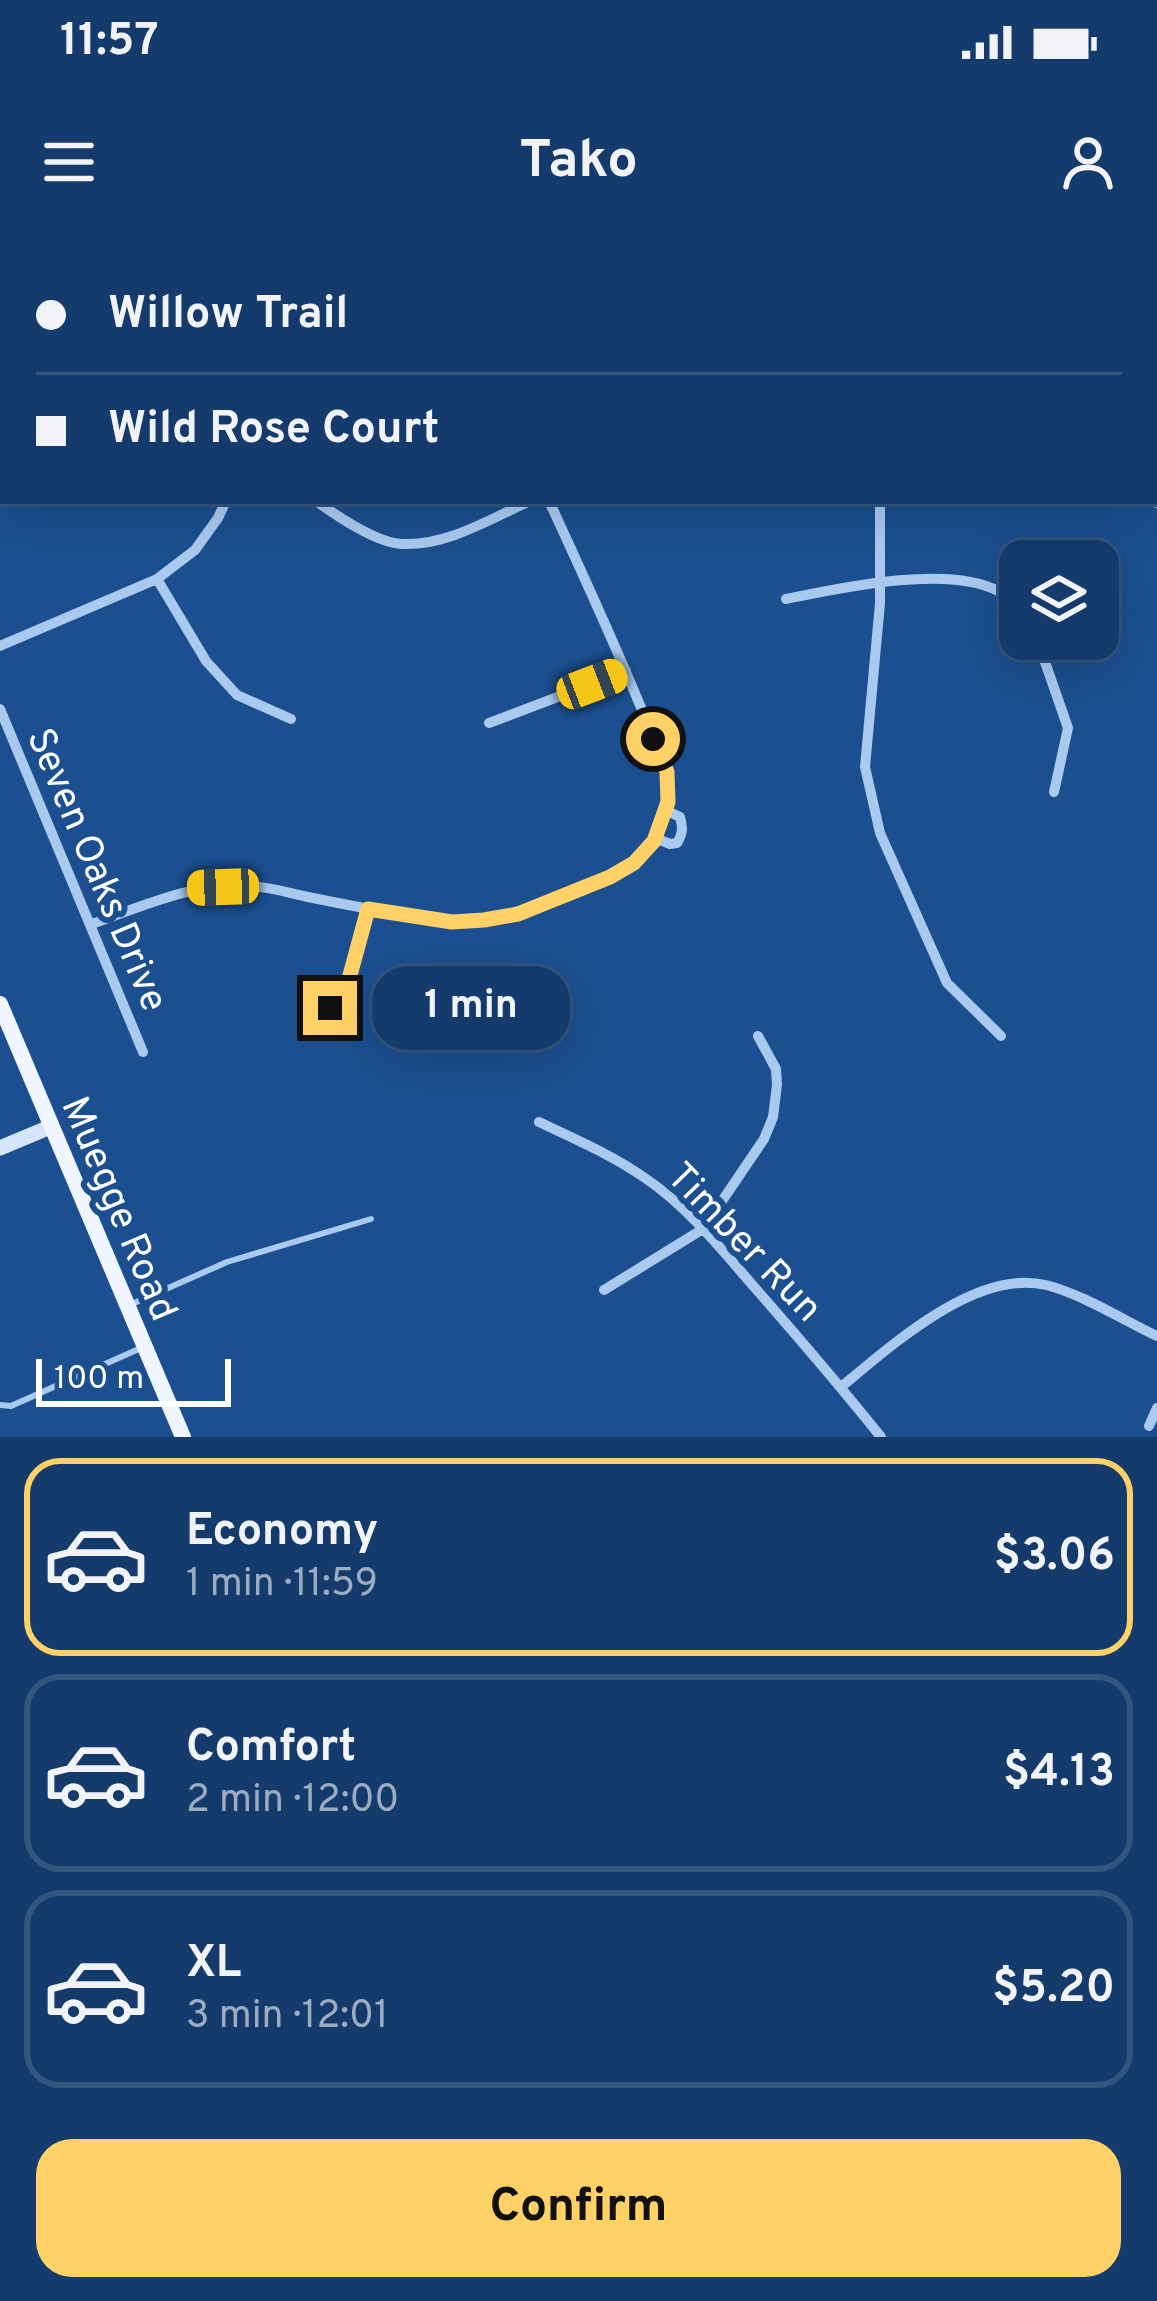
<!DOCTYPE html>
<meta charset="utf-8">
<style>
:root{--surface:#143b6b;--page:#214673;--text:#f1f3f6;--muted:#9dadc1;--line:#33557e;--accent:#ffd166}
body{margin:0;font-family:Overpass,sans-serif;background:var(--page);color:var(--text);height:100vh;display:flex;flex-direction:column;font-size:45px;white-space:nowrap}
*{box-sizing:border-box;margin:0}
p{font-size:39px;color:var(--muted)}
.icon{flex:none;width:66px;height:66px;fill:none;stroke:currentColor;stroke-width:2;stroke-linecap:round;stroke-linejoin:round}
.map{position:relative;height:1197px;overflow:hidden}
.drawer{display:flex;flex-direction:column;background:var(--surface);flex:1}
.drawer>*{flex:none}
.hud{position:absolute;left:0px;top:0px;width:1158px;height:264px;box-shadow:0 12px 48px #0002,0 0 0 3px var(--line);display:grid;align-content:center;height:264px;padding:0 36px;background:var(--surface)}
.controls{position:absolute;left:999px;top:300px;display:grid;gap:24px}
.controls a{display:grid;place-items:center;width:120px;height:120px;border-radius:24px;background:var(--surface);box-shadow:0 12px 48px #0002,0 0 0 3px var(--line);font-size:60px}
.scale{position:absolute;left:36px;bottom:30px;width:195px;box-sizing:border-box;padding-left:12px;border:6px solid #fff;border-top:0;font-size:33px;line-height:42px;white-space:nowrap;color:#fff;-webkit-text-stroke:9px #1b4f8f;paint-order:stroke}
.end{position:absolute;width:54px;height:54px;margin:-27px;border:15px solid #ffd166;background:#111;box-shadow:0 0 0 6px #111}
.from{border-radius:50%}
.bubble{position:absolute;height:84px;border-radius:36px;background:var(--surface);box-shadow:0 12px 48px #0002,0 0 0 3px var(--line);font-size:39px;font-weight:700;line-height:84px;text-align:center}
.car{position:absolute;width:36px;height:72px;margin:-36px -18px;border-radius:15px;box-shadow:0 0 9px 3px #0007;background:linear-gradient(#f5c518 24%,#345 0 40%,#f5c518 0 76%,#345 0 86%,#f5c518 0)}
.hud b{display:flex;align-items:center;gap:42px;height:114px;font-size:45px}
.hud b+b{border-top:3px solid var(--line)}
.hud i{width:30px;height:30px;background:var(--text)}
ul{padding:21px 0 0;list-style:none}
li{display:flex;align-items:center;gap:36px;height:198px;margin:0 24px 18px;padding:0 12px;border:6px solid var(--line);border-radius:36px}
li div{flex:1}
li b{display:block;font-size:45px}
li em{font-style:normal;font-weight:700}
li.active{border-color:var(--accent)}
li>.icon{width:108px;height:108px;stroke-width:1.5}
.action{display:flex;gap:24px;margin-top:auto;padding:24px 36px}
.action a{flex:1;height:138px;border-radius:36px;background:var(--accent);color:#111;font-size:48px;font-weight:700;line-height:138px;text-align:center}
.status{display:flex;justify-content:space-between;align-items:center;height:84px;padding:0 60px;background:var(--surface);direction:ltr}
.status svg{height:33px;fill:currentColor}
header{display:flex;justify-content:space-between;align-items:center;height:156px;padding:0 36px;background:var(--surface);font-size:54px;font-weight:700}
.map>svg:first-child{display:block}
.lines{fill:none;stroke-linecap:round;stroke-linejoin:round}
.lane{stroke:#a9c9ee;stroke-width:6}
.street{stroke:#a9c9ee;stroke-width:10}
.secondary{stroke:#d6e6fa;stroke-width:15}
.primary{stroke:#f0f6ff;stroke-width:16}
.route{stroke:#ffd166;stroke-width:15}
.labels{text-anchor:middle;stroke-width:12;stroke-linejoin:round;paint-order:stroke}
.street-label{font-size:39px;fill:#fff;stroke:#1b4f8f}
</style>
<div class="status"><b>11:57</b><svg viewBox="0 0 49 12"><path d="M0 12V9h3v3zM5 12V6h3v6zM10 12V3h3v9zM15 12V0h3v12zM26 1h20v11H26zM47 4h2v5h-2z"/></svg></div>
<header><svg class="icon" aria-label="menu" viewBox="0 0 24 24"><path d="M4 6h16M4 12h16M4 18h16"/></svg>Tako<svg class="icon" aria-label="person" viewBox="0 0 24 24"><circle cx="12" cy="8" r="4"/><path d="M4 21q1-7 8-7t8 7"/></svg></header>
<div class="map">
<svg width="1157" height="1197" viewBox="0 0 1157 1197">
<rect width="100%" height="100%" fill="#1b4f8f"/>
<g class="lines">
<path class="lane" d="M132,1064L227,1022L371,979
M0,1165L11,1166L141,1108"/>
<path class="street" d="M273,0L275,3
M621,0L622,3
M858,0V3
M1056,0L1062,3
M292,3L301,0
M1155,13H1157
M1155,259L1157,263
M316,261C337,276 376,303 402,304C447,306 490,279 530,261
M880,261V363L865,527L880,593L947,743L1001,796
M157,339L206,421L237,455L291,479
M786,359C840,348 948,324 998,351C1006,356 1013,364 1020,369
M1037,399L1068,488L1054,552
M0,406L157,339L195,310L218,278L226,261
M0,469L143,812
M489,483L626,431
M655,598L670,604L677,603C683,594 683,587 680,577L665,570
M92,684C143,666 194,642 250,646C271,647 292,654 313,658C357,667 403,676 448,681C499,686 627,645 654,600C665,582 669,559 667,538C665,516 650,491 642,470C613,400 581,330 549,261
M330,768L346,750L368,669
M539,882C575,899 612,915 645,938C688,967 722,1010 756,1049C798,1097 840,1146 881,1197
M604,1050L703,989L764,899L773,877L777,845L776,829L758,796
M841,1147C891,1106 976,1028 1046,1045C1082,1054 1123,1080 1157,1096
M1149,1186L1157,1168"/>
<path class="secondary" d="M0,908L50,887"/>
<path class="primary" d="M0,764L183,1197"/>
</g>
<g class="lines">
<path class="route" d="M330,768L346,750L368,669L452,682L484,680L518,674L610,637L634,623L654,601L668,562L667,532L653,499"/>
</g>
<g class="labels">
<g class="street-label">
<text transform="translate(99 629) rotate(67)" y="14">Seven Oaks Drive</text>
<text transform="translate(121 968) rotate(67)" y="14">Muegge Road</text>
<text transform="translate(746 1001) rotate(46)" y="14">Timber Run</text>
</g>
</g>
</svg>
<div class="controls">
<a><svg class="icon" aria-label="layers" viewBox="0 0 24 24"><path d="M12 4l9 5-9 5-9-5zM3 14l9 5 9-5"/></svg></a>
</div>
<div class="scale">100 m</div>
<i class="end from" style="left:653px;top:499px"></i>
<i class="end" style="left:330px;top:768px"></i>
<div class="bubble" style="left:372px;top:726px;width:198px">1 min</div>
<i class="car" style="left:592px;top:444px;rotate:69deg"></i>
<i class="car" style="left:223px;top:647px;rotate:268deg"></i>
<div class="hud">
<b><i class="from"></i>Willow Trail</b>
<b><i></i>Wild Rose Court</b>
</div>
</div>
<section class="drawer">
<ul>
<li class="active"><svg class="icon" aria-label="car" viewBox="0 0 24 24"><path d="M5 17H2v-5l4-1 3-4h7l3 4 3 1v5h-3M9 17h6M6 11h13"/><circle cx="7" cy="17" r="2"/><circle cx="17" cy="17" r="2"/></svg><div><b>Economy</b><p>1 min · 11:59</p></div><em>$3.06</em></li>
<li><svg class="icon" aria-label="car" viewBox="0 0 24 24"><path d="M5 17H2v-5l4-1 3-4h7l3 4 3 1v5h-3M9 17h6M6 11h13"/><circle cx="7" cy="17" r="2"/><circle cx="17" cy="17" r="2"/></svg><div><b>Comfort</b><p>2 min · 12:00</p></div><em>$4.13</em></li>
<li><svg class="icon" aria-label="car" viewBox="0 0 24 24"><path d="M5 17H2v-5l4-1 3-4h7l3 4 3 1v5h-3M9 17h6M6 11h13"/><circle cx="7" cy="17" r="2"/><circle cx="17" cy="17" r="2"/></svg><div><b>XL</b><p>3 min · 12:01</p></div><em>$5.20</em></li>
</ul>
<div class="action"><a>Confirm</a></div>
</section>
